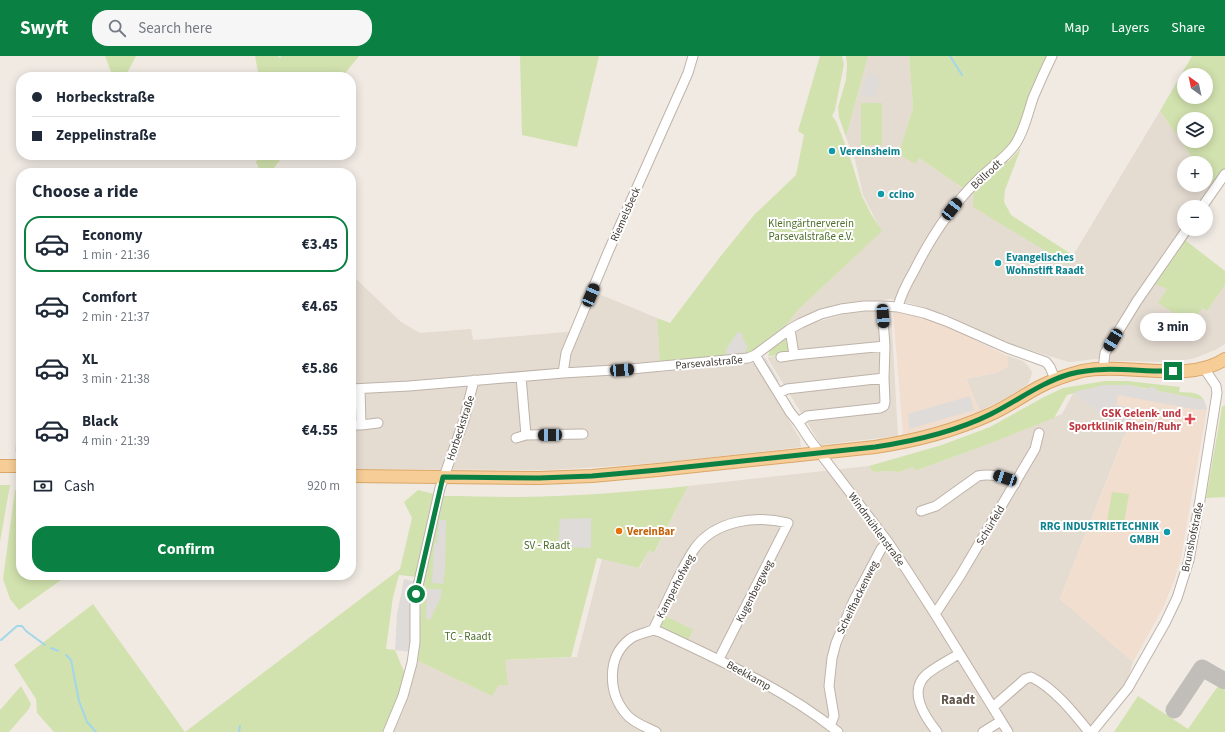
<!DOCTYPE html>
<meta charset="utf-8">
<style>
:root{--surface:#fff;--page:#f6f6f7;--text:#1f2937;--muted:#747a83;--line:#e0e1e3;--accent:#0b8043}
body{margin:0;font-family:"Source Sans 3",sans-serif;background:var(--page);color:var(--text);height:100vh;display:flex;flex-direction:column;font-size:15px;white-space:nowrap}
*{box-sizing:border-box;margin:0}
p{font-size:13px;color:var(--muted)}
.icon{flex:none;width:22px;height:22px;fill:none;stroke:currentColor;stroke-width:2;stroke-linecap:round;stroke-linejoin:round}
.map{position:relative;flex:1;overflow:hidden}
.drawer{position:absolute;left:16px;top:112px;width:340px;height:412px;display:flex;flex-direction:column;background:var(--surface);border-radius:16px;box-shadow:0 2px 10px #0003}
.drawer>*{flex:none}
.top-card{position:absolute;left:16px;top:16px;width:340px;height:88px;border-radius:16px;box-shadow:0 2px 10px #0003;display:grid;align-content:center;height:88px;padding:0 16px;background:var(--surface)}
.needle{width:26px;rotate:327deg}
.fabs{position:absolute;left:1177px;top:12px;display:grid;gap:8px}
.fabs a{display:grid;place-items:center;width:36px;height:36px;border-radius:50%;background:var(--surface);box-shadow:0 2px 10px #0003;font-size:20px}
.end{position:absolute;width:18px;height:18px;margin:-9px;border:5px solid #0b8043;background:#fff;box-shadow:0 0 0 2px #fff}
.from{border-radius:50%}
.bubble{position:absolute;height:28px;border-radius:14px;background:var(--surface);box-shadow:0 2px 10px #0003;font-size:13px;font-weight:700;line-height:28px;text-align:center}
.car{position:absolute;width:12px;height:24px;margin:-12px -6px;border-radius:5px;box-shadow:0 0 3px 1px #0007;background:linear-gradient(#222 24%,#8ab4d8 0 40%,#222 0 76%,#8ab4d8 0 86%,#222 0)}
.top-card b{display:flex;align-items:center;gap:14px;height:38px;font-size:15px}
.top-card b+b{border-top:1px solid var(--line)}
.top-card i{width:10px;height:10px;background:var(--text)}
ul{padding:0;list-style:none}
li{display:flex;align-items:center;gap:12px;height:56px;margin:0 8px 6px;padding:0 8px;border:2px solid transparent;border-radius:16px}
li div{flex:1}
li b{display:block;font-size:15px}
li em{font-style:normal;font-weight:700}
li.active{border-color:var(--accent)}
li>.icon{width:36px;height:36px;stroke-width:1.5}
h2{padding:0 16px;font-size:18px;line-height:48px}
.pay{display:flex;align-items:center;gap:10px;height:44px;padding:0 16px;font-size:15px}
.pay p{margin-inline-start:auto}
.button{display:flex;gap:8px;margin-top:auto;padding:8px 16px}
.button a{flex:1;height:46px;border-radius:16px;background:var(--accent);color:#fff;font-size:16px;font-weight:700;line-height:46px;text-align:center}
header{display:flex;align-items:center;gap:24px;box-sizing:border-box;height:56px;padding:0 20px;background:var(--accent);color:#fff}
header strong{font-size:19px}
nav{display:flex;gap:22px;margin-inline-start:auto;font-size:14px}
.search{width:280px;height:36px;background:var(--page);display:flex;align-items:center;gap:10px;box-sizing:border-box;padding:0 14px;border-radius:16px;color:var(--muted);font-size:15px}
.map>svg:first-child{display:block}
.residential{fill:#e4dbd1}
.commercial{fill:#f1decf}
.green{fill:#d2e2ae;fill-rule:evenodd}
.parking{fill:#dedbd8}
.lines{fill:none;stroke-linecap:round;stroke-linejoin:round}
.stream{stroke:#a2d7ea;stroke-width:2}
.taxiway{stroke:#c1beba;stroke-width:17}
.minor-casing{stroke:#beb3a9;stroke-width:11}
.major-casing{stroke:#daa767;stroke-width:14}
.minor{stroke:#fff;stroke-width:9}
.major{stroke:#f6cd96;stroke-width:12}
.route{stroke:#0b8043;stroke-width:5}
.culture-dot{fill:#0f9aa8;stroke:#fff;stroke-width:1.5}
.health-dot{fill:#e0444e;stroke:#fff;stroke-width:1.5}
.food-dot{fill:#e8710a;stroke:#fff;stroke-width:1.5}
.labels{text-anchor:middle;stroke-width:4;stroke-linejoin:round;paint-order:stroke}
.culture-label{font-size:11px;font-weight:bold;fill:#0d838f;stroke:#fff;text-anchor:start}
.street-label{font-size:11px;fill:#413a34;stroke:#fff}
.park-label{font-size:11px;fill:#4e6e2c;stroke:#fff}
.health-label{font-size:11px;font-weight:bold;fill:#be3a42;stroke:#fff;text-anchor:end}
.food-label{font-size:11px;font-weight:bold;fill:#c56008;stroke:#fff;text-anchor:start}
.quarter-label{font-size:13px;font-weight:bold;fill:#63564c;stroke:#fff}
</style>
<header>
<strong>Swyft</strong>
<div class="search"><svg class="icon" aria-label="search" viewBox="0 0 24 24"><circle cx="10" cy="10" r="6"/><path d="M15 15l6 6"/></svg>Search here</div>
<nav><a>Map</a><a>Layers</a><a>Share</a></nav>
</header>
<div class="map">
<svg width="1225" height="676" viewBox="0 0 1225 676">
<rect width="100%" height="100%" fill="#f0eae3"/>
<path class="residential" d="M868,0H909L913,52L901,90L895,96L919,102L966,134L974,132L1068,208L1160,55L1196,107H1184V129H1206V121L1214,131L1200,151H1184V173L1152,227L1168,233L1207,255L1225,229V288L1215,294L1195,302L1174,306L1112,305L1095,303L1069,306L1019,291L987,278L947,259L909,247L890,243L864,246L811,258L788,267L798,254L881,175L863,139L855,104L846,81Z
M351,218L401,266L420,277L471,273L473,284L578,275L594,236L657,262L661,316L753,307L755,308L800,383L801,391L668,406L601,411L549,414L351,413Z
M876,254L891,255L898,380L821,389L768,303V301L787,299L794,277L813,267L845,258Z
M1008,300L1023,305L1029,311L1032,316L1031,321L1028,328L1005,343L980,355L966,323L996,317L1008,311Z
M1074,336L1124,380L1060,543L1133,606L1124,634L1087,676H394L403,655L418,605L492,640L505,604L577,601L602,503L640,512L649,493L655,496L688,430L869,410L873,416L891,415L899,416L913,411L915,415L983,390L1062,358Z"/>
<path class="commercial" d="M893,256L919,260L944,269L1008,300V311L996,317L966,323L980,355L949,367L903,379Z
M1129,329L1146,333L1148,332H1156L1204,344L1207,353L1181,502L1174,525L1163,552L1133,606L1060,543L1124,381L1074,336Z"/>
<path class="green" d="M105,0H136L125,21H113Z
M255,0H278L280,2L281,0H359L342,21H259Z
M520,0H599L577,91L522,79Z
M820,0H842L844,8L835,54L832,60L836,65L849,98L862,140L871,158L882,175L798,254L788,267L751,296L747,298L660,307L657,262L670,267L720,201L754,159L796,119L804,79L798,75Z
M846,0H868L846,81L839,61L838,51L846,24L847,9Z
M909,0H1048L1016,81L1011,90L966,134L919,102L915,108L895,96L901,90L913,52Z
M1192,0H1225V115L1214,131L1206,121V107H1196L1160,55ZM1184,19H1206V41H1184ZM1184,63H1206V85H1184Z
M861,47H882V89L861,90Z
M1021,92L1005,134L1004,146L1011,159L1074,200L1069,209L973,151L974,132L1003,106L1009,105Z
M261,99H284L270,117H261L256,106Z
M1185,184L1225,215V229L1207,255L1202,252L1191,268L1158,247L1167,233L1152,227Z
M787,282L790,294L787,299L768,300L770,294Z
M1105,325H1128L1180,331L1179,336C1189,337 1198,335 1204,344L1129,329H1104L1067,339L1054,362L983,390L915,415L913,411L899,416L891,415L873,416L869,410L942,389L990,371L1044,341L1063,332Z
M1225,349V441L1206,442L1222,351Z
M0,429H10L0,486Z
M688,430L654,497L649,494L639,512L597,502L571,601L505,604L508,629H499L492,640L418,605L420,577L421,535L442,440C469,440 495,441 521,441C577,440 632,436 688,430Z
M15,434H21V519H68L19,554L10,543L3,523Z
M418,434L434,438L417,521L399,519L393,541L386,593L395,594L405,618L398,641L382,676H185L400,513L412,462L404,446Z
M1112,436L1129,438L1123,473L1106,471Z
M93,548L185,676H54L37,657L36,643L14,609Z
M665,560L693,574L688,584L660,570Z
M21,630L31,648L29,653L9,676H0V654Z
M1218,630L1225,635V676H1114L1138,640L1188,673Z"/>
<path class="parking" d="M868,17L880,22L875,42L860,39Z
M738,276L742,277L743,283L748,292L745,294L746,297L725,300L726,293Z
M765,301L779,325L776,328L761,304Z
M1104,329H1129L1146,333L1151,331H1154L1158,335L1204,344L1207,353L1199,354L1118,339L1116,349L1126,351L1124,361L1132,363L1124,380L1074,336Z
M970,340L974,354L909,373L908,358Z
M18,365H21V396H15Z
M591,462V492L558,491L560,463Z
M439,464H446L445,513L443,528L432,527L434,488L437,487Z
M404,523L417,526L412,596L395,594L397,558Z
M427,533H441V541L430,564L426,563Z"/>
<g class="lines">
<path class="stream" d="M950,0L962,19
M1,584L17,570H22L26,575L45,589
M51,592L58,595
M66,599L71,604L79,645L87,666L96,676
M239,676L240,670"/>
<path class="taxiway" d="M1174,654L1202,612L1225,625"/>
<g class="minor-casing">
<path id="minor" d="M1202,151L1225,118
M898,251C901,238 907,227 914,215C931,181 951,150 979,123C990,112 1004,103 1014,90C1024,76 1028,57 1033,42C1039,28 1045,14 1052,0
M790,273L794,299
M755,299L790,356L798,366L810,384L888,486L908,516L935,558L1008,676
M781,301L794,299L885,290
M1103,314L1105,297L1137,245L1187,173
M563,317L566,297L609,194L688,17L693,0
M521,321L526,379
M351,333L409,330L563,317L631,313L748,302L755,299L790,273L801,267L821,258L841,253L864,250H882L898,251L924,257L946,265L1007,292L1046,306L1050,311L1055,323
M779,337L787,333L884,322
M798,366L807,360L880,352L884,350L885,346L884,322L885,290L882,250
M351,369H361L360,333
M361,369L378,367
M516,382L526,379L583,378
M921,455L936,450L978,420C992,417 1003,421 1015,428
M935,558L960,520L1035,393L1039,377
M653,574L660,576C721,605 785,633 838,676
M993,651L1025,623L1031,621C1053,631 1074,657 1089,676
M830,670L834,660L829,630L832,602L836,587L854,544L881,493L888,486
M388,676L403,640L412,607L415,586V547L418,530L440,432L464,364L474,324
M656,676C646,671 634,667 627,659C608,638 606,601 630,583C636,578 646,577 653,574C661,558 669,541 677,524C683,513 688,502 695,492C716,464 756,459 788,467L719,603
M937,676C925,661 907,635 927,618C937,610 949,604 959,598
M983,676L1001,665
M1092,676L1128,632L1165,567L1177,542L1189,504L1200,444L1217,337L1216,330L1204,312"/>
</g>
<g class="major-casing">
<path id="major" d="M0,410H21
M351,420L539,422L592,420L658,414L875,391C915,385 951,376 989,359C1006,352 1022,340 1039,331C1052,324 1067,319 1082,315C1124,306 1189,328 1225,303"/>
</g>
<use href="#minor" class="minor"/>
<use href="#major" class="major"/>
</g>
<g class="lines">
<path class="route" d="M416,538L443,421L539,422L592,420L658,414L875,391C915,385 955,376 991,358C1017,345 1042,326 1070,318C1104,309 1138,316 1173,315"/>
</g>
<g class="culture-dot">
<circle cx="832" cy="95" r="4"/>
<circle cx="881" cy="138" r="4"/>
<circle cx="998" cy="207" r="4"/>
<circle cx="1167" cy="476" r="4"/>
</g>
<path class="health-dot" d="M1188 357h4v4h4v4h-4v4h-4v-4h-4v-4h4z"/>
<circle class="food-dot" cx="619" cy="475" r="4"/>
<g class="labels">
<g class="culture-label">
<text x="840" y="99">Vereinsheim</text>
<text x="889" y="142">ccino</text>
<text x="1006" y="205">Evangelisches<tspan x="1006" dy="13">Wohnstift Raadt</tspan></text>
<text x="1159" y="474" text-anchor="end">RRG INDUSTRIETECHNIK<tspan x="1159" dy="13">GMBH</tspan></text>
</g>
<g class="street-label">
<text transform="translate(986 118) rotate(-43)" y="4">Böllrodt</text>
<text transform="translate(625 158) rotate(-66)" y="4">Riemelsbeck</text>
<text transform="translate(709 306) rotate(-5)" y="4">Parsevalstraße</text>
<text transform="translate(460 372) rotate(-72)" y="4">Horbeckstraße</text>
<text transform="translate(990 469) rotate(-59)" y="4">Schürfeld</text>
<text transform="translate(877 473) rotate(54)" y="4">Windmühlenstraße</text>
<text transform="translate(1192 481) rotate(-78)" y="4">Brunshofstraße</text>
<text transform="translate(675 530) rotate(-63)" y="4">Kamperhofweg</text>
<text transform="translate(754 535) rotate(-63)" y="4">Kugenbergweg</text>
<text transform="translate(857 541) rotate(-64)" y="4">Scheifhackenweg</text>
<text transform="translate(749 619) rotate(29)" y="4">Beekkamp</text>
</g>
<g class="park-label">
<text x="811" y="171">Kleingärtnerverein<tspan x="811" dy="13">Parsevalstraße e.V.</tspan></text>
<text x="547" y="493">SV - Raadt</text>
<text x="468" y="584">TC - Raadt</text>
</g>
<g class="health-label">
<text x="1181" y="361">GSK Gelenk- und<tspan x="1181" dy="13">Sportklinik Rhein/Ruhr</tspan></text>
</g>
<g class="food-label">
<text x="627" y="479">VereinBar</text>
</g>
<g class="quarter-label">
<text x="958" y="648">Raadt</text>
</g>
</g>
</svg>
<div class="fabs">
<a><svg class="needle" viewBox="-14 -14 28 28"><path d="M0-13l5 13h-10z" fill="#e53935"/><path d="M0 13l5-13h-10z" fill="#747a83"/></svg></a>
<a><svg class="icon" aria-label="layers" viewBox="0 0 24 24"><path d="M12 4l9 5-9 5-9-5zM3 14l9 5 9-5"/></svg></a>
<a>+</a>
<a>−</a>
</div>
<i class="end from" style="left:416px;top:538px"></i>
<i class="end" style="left:1173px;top:315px"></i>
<div class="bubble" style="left:1140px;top:257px;width:66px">3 min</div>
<i class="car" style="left:952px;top:153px;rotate:38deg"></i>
<i class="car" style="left:591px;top:239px;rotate:23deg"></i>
<i class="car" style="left:883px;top:260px;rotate:176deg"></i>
<i class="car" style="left:1113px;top:284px;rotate:211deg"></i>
<i class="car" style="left:622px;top:314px;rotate:86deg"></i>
<i class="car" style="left:550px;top:379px;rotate:269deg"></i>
<i class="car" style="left:1005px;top:422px;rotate:288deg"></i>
<div class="top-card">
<b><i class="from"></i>Horbeckstraße</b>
<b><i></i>Zeppelinstraße</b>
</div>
<section class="drawer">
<h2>Choose a ride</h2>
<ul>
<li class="active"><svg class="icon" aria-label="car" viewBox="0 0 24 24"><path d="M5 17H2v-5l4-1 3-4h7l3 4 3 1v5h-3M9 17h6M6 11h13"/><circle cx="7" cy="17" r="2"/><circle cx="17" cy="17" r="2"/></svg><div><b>Economy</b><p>1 min · 21:36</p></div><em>€3.45</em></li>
<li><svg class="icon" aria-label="car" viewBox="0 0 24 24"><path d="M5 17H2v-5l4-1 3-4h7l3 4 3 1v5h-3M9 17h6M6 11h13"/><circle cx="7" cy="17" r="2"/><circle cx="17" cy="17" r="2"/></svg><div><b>Comfort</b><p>2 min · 21:37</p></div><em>€4.65</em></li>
<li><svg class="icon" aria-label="car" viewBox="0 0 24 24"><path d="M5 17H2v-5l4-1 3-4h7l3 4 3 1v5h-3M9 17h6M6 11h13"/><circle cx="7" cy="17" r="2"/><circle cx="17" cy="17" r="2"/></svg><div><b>XL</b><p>3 min · 21:38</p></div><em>€5.86</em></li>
<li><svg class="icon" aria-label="car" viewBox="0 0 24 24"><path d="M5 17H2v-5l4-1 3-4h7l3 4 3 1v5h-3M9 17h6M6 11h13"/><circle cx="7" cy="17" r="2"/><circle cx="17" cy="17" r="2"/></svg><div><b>Black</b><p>4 min · 21:39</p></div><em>€4.55</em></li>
</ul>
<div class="pay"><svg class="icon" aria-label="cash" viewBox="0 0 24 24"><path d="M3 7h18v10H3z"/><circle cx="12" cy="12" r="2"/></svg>Cash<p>920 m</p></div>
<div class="button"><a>Confirm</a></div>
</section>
</div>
